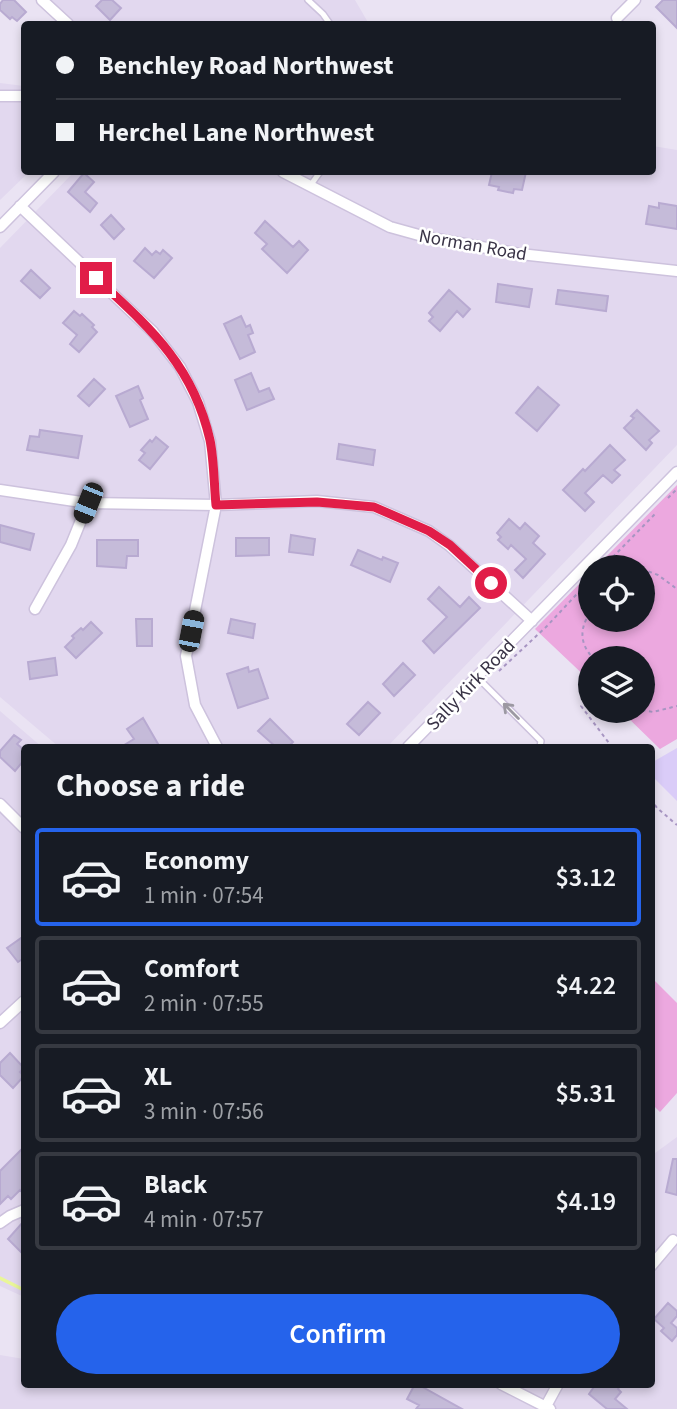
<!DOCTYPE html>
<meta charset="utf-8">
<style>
:root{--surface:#171b24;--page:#242831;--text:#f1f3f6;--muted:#9ea1a6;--line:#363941;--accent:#2563eb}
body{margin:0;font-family:"Source Sans 3",sans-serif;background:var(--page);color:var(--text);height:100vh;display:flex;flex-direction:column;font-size:26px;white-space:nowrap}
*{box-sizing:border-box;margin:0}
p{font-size:23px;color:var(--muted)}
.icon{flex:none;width:38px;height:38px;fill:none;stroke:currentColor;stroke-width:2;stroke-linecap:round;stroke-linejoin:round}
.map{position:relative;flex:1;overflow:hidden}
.sheet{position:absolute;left:21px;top:744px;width:634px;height:644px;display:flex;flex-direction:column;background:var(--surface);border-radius:7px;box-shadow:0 4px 10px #0003}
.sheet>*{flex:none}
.hud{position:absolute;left:21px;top:21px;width:635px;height:154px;border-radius:7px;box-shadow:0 4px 10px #0003;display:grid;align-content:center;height:154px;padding:0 35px;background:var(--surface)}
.fabs{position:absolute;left:578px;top:555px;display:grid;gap:14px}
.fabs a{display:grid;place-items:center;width:77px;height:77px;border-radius:50%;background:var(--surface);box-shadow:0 4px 10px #0003;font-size:35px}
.end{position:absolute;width:32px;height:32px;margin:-16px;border:9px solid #e11d48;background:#fff;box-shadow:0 0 0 4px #fff}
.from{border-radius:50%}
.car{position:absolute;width:21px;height:42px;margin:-21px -10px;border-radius:9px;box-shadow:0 0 5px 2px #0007;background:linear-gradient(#222 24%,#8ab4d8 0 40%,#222 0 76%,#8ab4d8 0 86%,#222 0)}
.hud b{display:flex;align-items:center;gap:24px;height:66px;font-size:26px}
.hud b+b{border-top:2px solid var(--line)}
.hud i{width:18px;height:18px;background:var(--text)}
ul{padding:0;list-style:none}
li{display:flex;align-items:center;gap:21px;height:98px;margin:0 14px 10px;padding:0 21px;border:4px solid var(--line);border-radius:7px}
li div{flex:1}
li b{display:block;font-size:26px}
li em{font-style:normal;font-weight:600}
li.active{border-color:var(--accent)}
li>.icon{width:63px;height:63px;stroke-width:1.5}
h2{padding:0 35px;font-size:32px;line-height:84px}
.primary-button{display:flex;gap:14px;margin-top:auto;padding:14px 35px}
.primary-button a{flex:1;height:80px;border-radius:42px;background:var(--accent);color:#fff;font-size:28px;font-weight:600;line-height:80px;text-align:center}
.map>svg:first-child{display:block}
.residential{fill:#e2d8ef}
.commercial{fill:#daccf8}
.green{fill:#eca8df}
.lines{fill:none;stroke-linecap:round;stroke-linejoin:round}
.stream{stroke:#e9f699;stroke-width:3.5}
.building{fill:#c5bbd9;stroke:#b8aad1;stroke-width:2}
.service-casing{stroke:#cdc2dd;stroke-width:8}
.minor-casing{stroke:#cdc2dd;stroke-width:13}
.path{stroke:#a795c2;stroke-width:2;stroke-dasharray:3.5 3.5;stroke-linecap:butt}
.service{stroke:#fff;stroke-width:5}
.minor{stroke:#fff;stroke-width:10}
.oneway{stroke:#9c99a2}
.route{stroke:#e11d48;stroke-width:9}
.labels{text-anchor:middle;stroke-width:5;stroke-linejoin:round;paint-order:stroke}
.street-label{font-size:19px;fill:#393346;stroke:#fff}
</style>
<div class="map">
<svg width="677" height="1409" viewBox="0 0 677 1409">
<rect width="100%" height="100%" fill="#eae3f3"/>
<path class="residential" d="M41,0H355L369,24H64Z
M0,83L24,86V172H29L0,200Z
M653,146L677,150V445L387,747H59L0,697V248L74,172H653Z
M0,711L42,747H24V1297L0,1286Z
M677,1137V1409H0V1355L24,1359V1384H651V1156Z"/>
<path class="commercial" d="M677,748V801L651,775V763Z"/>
<path class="green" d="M677,485V739L660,749L621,711L642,710V658H590V681L535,629L590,573V620H642V567H596Z
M651,977L677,1003V1093L660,1112L651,1103Z"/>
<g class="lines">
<path class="stream" d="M0,1278L24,1290"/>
</g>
<path class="building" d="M3,0H14L26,12L17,21L12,17L10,19L0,10V4Z
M102,0H112L121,8L110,20L96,6Z
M663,0H677V28L656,7Z
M492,172L513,174V172H526L522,190L514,189L513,193L498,190L499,187L489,185Z
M84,173L94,182L85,192L97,203L90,212L68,192Z
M659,203L677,206V229L646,224L649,206L659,208Z
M111,215L124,229L114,239L101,225Z
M265,221L293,247L299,241L308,250L287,273L262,249L267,244L255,233Z
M145,248L152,255L156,251L160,254L163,250L172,258L154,278L134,261Z
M31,270L50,288L40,298L21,281Z
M498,284L532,289L529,307L496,302Z
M449,290L470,309L463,317L457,311L440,331L429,321L433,317L429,313Z
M558,290L608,296L606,311L556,304Z
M74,311L80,316L82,314L94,325L92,327L97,332L79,352L70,344L77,335L63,323Z
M241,316L246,327L250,325L253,333L248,335L255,352L240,359L224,324Z
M251,373L259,392L269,388L274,399L247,410L235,380Z
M94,379L105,389L89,406L78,396Z
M138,386L143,398L140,400L148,419L130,427L116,396Z
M538,387L559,405L537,431L516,413Z
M637,410L659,431L649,440L652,443L646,450L624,428L634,418L631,416Z
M40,430L82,436L78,458L27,450L30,436L39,437Z
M156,437L168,447L150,469L139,460L145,453L141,450L150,440L152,442Z
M339,444L375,450L373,465L337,459Z
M610,445L625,460L614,470L620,475L612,483L603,475L585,493L594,502L585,511L563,490L583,469L585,471Z
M509,519L520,529L525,523L539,536L533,543L545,554L523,578L515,570L526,559L511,545L508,549L498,540L501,537L497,533Z
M0,525L34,534L30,550L0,542Z
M291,535L315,539L313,555L289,552Z
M236,538H269V555L236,556Z
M97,540H138V556H127L126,568L97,566Z
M358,550L382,560L383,557L398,563L390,582L351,565Z
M439,587L460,607L469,597L480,608L434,653L423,641L447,617L428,599Z
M136,619H152V646H137Z
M231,619L255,624L253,638L228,633Z
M91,622L102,633L76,658L65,647L74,638L72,636L81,628L83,630Z
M55,658L57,675L30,679L28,662Z
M403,663L415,675L394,696L383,684Z
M248,667L249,672L258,669L268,698L238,708L227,674Z
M368,702L380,713L359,735L347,724Z
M143,718L158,744L153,747H121L134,739L127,729Z
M270,719L293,742L288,747H276L258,731Z
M14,735L21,740L17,744L24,750V760L15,771L0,757V751Z
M24,936V958L18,962L7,948Z
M10,1053L24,1068L20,1072L24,1076L13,1088L0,1075V1063Z
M24,1147V1194L20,1190L11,1199L8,1196L0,1204V1171Z
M673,1159H677V1195L666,1192Z
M24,1221V1255L8,1239Z
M668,1303L677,1311V1316L671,1323L677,1328V1335L672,1341L661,1331L664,1328L654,1319Z
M415,1384H417L462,1409H416L419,1405L407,1399Z
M596,1384H622L618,1389L621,1392L615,1399L627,1409H607L589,1394Z"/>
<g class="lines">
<g class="service-casing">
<path id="service" d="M308,0L323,14L330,24
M310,186L320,172
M477,677L541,741L540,747"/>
</g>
<g class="minor-casing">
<path id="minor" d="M42,0L68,24
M617,18L635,0
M0,96H24
M283,172L390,227L426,237L520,254L677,271
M20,206L153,332L180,367L198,402L210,441L216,505L186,656L195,705L217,747
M0,227L54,172
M0,490L88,503L216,505L317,501L374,507L429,531L450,546L532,621
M35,609L71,545L88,503
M408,747L677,472
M0,804L24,828
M0,1023L24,1001
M0,1223L10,1216L24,1210
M651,1266L673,1240
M501,1384L550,1409
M546,1406L558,1384"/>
</g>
<path class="path" d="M668,498L677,489
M603,567L657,512
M642,569L658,575L677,589
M590,613C579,629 580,644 593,658
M499,671L547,626L590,580
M590,695L581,706L612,747
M642,710L653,712L677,706
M651,799L657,808L677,825"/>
<use href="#service" class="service"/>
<use href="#minor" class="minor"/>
</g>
<defs><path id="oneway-shaft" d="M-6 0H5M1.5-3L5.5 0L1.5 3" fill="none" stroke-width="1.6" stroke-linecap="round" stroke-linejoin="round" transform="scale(1.75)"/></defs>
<use class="oneway" href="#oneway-shaft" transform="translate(511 711) rotate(-135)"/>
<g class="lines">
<path class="route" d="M96,278C150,328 193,365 210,440C214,460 214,484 216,505L317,502L374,507L429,531L450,545L491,583"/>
</g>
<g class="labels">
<g class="street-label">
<text transform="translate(473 244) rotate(10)" y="7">Norman Road</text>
<text transform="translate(470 684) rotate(-46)" y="7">Sally Kirk Road</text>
</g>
</g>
</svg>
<div class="fabs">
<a><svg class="icon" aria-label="locate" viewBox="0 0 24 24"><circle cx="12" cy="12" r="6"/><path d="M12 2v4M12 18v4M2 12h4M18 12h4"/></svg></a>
<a><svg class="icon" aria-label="layers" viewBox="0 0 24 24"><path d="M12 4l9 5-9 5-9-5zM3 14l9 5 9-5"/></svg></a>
</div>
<i class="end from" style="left:491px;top:583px"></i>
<i class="end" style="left:96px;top:278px"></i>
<i class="car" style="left:88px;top:503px;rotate:202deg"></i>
<i class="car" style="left:191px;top:631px;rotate:11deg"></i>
<div class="hud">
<b><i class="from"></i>Benchley Road Northwest</b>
<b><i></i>Herchel Lane Northwest</b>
</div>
<section class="sheet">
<h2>Choose a ride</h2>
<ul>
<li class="active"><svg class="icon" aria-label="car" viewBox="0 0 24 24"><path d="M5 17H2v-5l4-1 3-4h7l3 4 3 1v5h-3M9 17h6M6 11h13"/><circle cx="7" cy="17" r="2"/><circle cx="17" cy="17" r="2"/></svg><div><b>Economy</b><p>1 min · 07:54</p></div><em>$3.12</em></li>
<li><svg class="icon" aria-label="car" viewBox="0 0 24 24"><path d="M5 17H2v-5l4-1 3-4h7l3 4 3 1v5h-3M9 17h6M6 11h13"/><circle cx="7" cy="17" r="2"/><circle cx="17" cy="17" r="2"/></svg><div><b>Comfort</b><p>2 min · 07:55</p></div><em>$4.22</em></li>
<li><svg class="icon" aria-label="car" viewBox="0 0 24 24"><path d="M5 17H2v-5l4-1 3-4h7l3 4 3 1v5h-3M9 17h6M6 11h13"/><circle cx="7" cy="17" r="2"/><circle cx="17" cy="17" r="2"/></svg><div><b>XL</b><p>3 min · 07:56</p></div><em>$5.31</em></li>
<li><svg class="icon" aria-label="car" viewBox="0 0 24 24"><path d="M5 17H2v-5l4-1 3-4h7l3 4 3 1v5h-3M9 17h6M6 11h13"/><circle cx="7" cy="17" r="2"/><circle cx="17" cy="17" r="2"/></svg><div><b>Black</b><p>4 min · 07:57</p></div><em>$4.19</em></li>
</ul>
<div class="primary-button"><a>Confirm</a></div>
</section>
</div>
